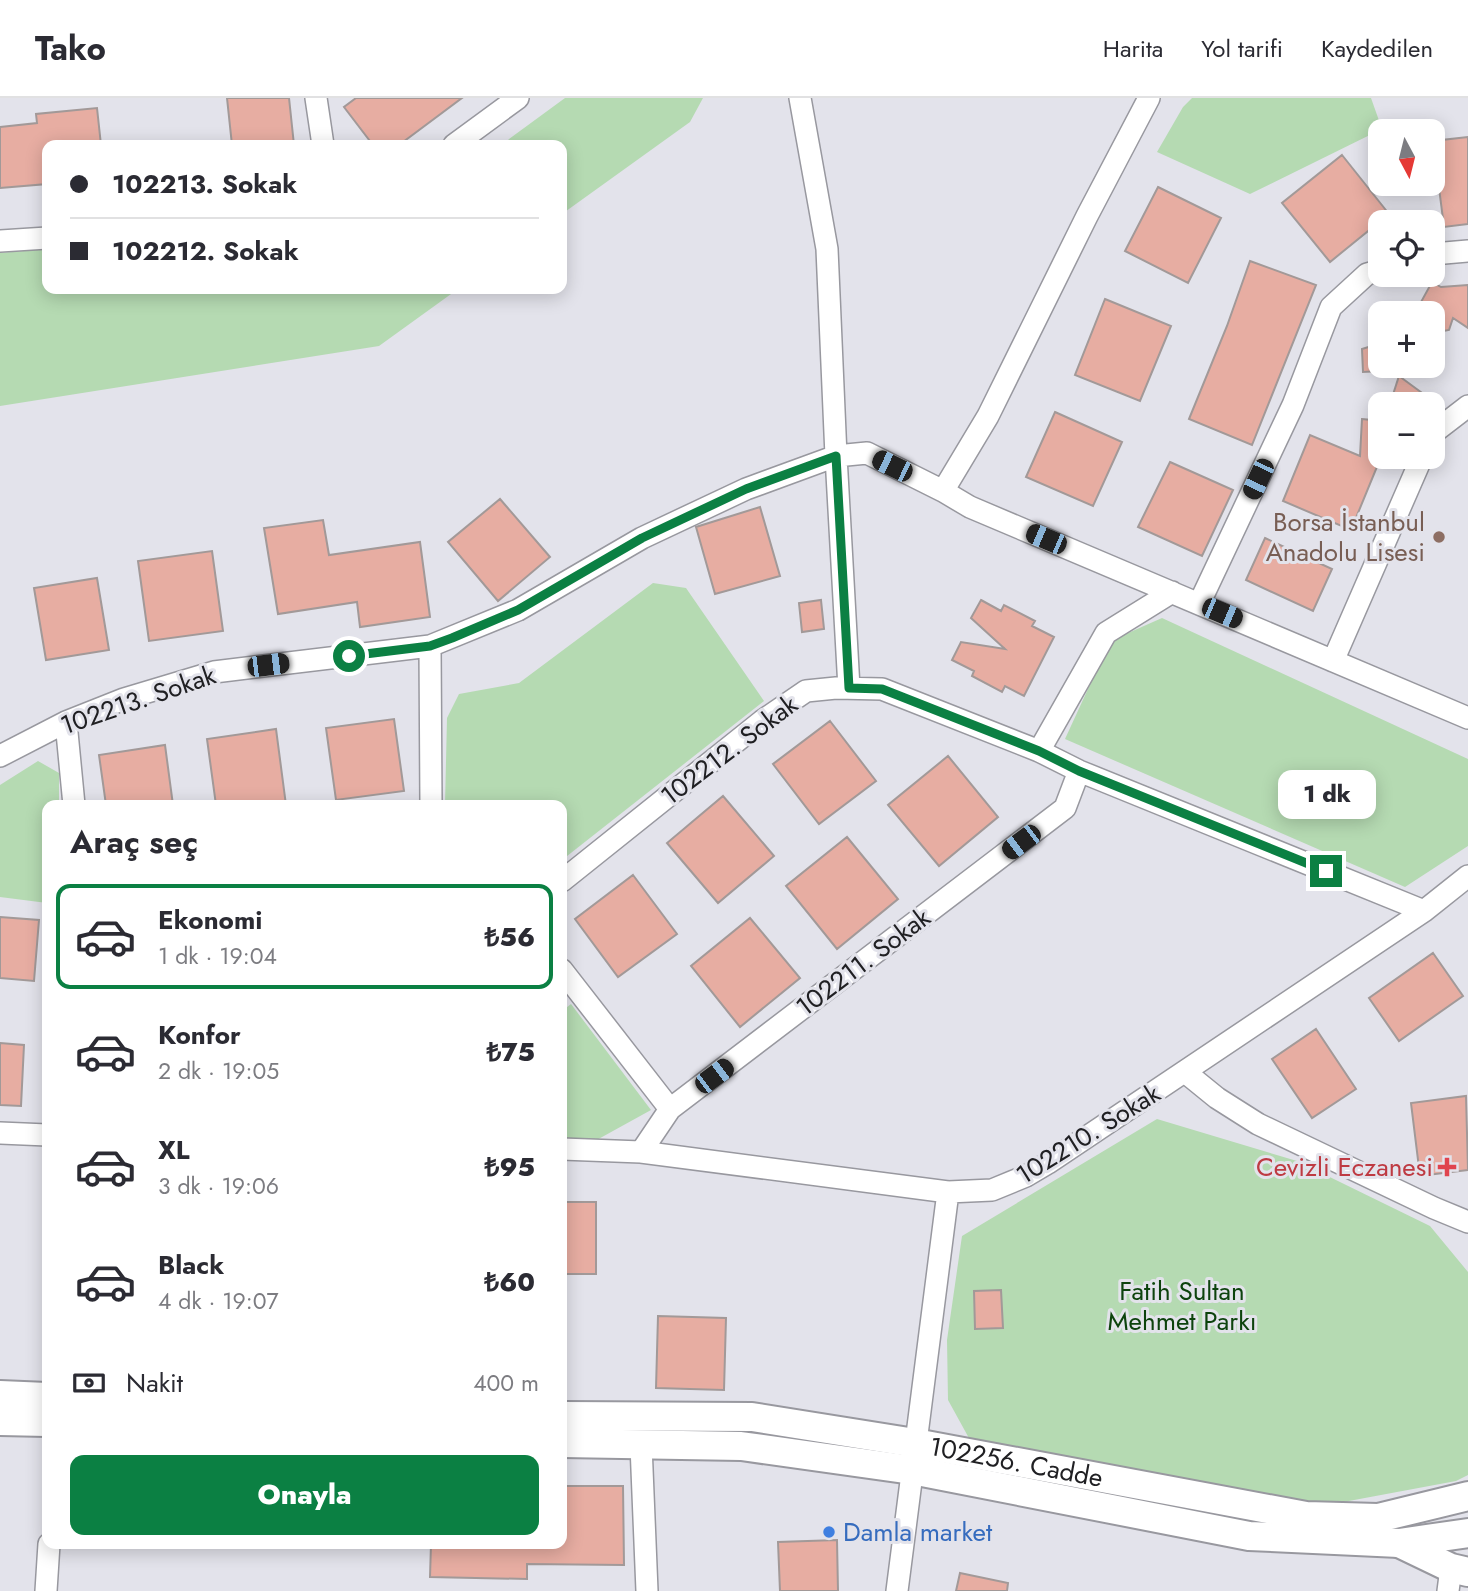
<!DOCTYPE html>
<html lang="tr">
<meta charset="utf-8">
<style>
:root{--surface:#fff;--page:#f2f2f3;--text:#2b2b33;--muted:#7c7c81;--line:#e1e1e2;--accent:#0b8043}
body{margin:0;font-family:Jost,sans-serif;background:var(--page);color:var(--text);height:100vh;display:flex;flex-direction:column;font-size:26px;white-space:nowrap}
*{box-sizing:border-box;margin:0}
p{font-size:23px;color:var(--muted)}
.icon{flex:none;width:38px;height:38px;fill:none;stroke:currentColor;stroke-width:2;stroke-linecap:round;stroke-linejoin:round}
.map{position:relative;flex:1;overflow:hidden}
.drawer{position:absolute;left:42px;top:702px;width:525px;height:749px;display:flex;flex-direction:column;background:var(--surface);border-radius:14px;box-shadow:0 4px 18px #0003}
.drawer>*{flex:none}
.guide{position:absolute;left:42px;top:42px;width:525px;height:154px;border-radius:14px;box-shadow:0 4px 18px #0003;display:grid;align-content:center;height:154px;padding:0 28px;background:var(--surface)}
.needle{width:46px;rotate:173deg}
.buttons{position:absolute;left:1368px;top:21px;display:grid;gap:14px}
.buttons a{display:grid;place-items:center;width:77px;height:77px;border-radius:14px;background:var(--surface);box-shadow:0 4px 18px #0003;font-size:35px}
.end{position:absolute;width:32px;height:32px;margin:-16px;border:9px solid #0b8043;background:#fff;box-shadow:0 0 0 4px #fff}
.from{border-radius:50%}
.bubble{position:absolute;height:49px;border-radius:14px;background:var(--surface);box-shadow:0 4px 18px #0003;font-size:23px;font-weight:800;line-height:49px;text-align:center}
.car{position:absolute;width:21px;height:42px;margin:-21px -10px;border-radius:9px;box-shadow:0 0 5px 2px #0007;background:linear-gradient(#222 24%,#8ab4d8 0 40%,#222 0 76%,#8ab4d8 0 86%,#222 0)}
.guide b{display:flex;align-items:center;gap:24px;height:66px;font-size:26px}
.guide b+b{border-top:2px solid var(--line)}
.guide i{width:18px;height:18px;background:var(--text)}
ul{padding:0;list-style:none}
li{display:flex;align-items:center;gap:21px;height:105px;margin:0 14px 10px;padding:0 14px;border:4px solid transparent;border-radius:14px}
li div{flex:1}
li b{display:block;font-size:26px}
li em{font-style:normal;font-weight:800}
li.selected{border-color:var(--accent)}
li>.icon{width:63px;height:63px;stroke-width:1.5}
h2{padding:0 28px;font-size:32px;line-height:84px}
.pay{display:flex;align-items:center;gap:18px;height:77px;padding:0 28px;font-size:26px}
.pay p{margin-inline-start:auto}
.button{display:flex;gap:14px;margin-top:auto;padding:14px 28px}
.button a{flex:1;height:80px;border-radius:14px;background:var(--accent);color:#fff;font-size:28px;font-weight:800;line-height:80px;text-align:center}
header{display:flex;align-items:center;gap:42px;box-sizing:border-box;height:98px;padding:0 35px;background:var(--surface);border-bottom:2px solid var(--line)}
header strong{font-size:33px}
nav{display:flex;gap:38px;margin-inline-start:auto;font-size:24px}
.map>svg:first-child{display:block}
.green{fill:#b5dab2}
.building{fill:#e7ada2;stroke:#a29998;stroke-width:2}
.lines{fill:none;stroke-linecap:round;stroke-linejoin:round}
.minor-casing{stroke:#98989f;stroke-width:24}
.tertiary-casing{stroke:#98989f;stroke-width:32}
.minor{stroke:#fff;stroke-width:21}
.tertiary{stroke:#fff;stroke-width:28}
.route{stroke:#0b8043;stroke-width:9}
.education-dot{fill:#8d6e63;stroke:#e3e3eb;stroke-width:2.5}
.health-dot{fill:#e0444e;stroke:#e3e3eb;stroke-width:2.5}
.shop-dot{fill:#3f7fe0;stroke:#e3e3eb;stroke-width:2.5}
.labels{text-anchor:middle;stroke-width:6;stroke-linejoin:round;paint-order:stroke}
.education-label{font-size:26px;fill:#785e54;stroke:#e3e3eb;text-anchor:end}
.street-label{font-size:26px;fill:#202023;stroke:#e3e3eb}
.health-label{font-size:26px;fill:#be3a42;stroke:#e3e3eb;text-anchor:end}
.park-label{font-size:26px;fill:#0d430d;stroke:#e3e3eb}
.shop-label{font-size:26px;fill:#366cbe;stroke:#e3e3eb;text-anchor:start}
</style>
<header>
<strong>Tako</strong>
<nav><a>Harita</a><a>Yol tarifi</a><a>Kaydedilen</a></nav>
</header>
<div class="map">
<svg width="1468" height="1493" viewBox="0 0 1468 1493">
<rect width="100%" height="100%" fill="#e3e3eb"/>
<path class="green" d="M565,0H703L690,24L562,116V47H501Z
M1192,0H1371L1382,31L1250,96L1157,54L1183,9Z
M47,151V191H458L379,248L0,308V155Z
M653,485L686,490L764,603L562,762V707H445L447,620L459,596L519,585Z
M1162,520L1468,661V748L1405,789L1065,641L1110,543Z
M38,663L59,675V707H47V805L0,799V687Z
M571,906L651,1012L593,1044L562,1043V913Z
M1157,1021L1297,1063L1430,1128L1468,1174V1377L1456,1383L1322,1408L970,1342L948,1302L947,1242L962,1138Z"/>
<path class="building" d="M227,0H289L294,47H232Z
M356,0H462L399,47H373L344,9Z
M97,10L101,47H47V86L0,90V29L37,25L36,16Z
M1468,39V126L1444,129L1433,43Z
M1342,57L1389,116L1330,164L1282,105Z
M1158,89L1221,120L1188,185L1125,153Z
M1250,163L1316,187L1252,347L1189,321L1227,228Z
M1432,184L1441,189L1468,187V230L1453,220L1449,232L1433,235V215H1415Z
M1105,201L1171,228L1140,303L1075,277Z
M1381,245V273L1363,274L1362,251Z
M1399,278L1437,306H1390Z
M1055,314L1122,344L1093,408L1026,379Z
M1362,321L1381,323V359L1351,432L1283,403L1310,337L1360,358Z
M1170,364L1233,392L1202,458L1138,429Z
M500,401L550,459L498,503L448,444Z
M760,409L780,478L715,496L696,429Z
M323,422L329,457L420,444L430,519L360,529L357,504L278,516L264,430Z
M1265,440L1332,471L1313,513L1246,482Z
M212,453L223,533L149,543L138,463Z
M97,480L109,552L46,562L34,490Z
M821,502L824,531L802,534L799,505Z
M981,502L1001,513L1004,507L1035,523L1032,528L1054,539L1024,598L1005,588L1002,594L972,578L974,573L952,562L961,544L1005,551L971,520Z
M394,621L404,693L336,702L326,630Z
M830,623L876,683L819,726L773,666Z
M276,631L286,707H216L207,641Z
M165,647L173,707H106L99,657Z
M948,658L998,719L939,768L888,707Z
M723,698L774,758L718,805L667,745Z
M847,739L898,801L837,851L786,788Z
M633,777L677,836L618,879L575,821Z
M0,819L39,822L34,883L0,880Z
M750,820L800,880L740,929L691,868Z
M1433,855L1463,898L1399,943L1369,900Z
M1316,931L1356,991L1312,1020L1272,961Z
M0,945L24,947L21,1008L0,1007Z
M1466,998L1468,1072L1420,1078L1411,1005Z
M562,1104H596V1176H562Z
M1001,1192L1003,1230L975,1231L974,1193Z
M658,1218L726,1220L724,1292L656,1290Z
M562,1388H623L624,1467L527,1466V1481L430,1479L431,1446H562Z
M837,1442L838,1493H780L778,1444Z
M960,1475L1008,1485L1007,1493H956Z"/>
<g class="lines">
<g class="minor-casing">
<path id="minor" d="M316,0L323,47
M800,0L827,151L836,358L849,590
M454,47L518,0
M0,143L47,140
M1433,156L1468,153
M1433,335L1468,308
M943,393L988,318L1087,118L1149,0
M1199,506L1293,307L1331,209L1367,176L1381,172
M430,548L431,707
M1333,563L1422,359
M66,624L74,707
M1039,653L1106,535L1172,494
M0,658L66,624L124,601L214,574L430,548L518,512L642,440L746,391L836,358L867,355L943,393L970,409L1468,620
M562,783L762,623L806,593L836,590L882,591L1039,653L1079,673L1424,813
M562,872L670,1011
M1185,974L1217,1000L1258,1026L1434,1110L1468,1124
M0,1035L47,1037
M562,1051L641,1054L948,1094L992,1092L1026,1078L1048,1065L1424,813L1468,778
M641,1054L670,1011L1065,710L1079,673
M641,1347L647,1493
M46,1493L49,1446
M897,1493L948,1094
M1448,1493L1451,1470"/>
</g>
<g class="tertiary-casing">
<g id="tertiary">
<path d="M0,1297L47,1299"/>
<path id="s1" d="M562,1318L752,1319L915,1345L1306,1418L1378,1420L1468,1398"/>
<path d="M0,1323L47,1324"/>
<path d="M562,1345L741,1348L912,1372L1249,1438L1399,1445L1468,1435"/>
<path d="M1399,1445L1451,1470L1468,1474"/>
</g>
</g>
<use href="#minor" class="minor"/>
<use href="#tertiary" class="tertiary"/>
</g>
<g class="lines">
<path class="route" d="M349,558L430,548L452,540L518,512L642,440L746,391L836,358L849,590L882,591L1039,653L1079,673L1326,773"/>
</g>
<circle class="education-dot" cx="1439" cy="439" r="7"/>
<path class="health-dot" d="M1443.5 1058.5h7v7h7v7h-7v7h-7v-7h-7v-7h7z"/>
<circle class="shop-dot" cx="829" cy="1434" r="7"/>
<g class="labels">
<g class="education-label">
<text x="1425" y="433">Borsa İstanbul<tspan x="1425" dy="30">Anadolu Lisesi</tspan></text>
</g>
<g class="street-label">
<text transform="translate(138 602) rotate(-19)" y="9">102213. Sokak</text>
<text transform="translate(729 652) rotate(-37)" y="9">102212. Sokak</text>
<text transform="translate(863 864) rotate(-37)" y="9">102211. Sokak</text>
<text transform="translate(1088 1036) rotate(-32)" y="9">102210. Sokak</text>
<text dy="9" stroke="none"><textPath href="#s1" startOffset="458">102256. Cadde</textPath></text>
</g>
<g class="health-label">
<text x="1433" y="1078">Cevizli Eczanesi</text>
</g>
<g class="park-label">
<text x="1182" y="1202">Fatih Sultan<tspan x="1182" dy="30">Mehmet Parkı</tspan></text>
</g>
<g class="shop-label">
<text x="843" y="1443">Damla market</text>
</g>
</g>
</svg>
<div class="buttons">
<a><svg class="needle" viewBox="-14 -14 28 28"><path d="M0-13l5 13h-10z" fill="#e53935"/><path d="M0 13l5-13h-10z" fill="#7c7c81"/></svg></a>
<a><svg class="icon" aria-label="locate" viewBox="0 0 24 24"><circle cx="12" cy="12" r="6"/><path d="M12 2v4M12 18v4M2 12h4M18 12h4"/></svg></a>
<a>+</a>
<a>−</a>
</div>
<i class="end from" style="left:349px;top:558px"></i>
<i class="end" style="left:1326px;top:773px"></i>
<div class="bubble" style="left:1278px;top:672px;width:98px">1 dk</div>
<i class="car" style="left:892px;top:368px;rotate:296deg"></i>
<i class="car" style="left:1258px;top:381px;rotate:205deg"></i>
<i class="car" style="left:1046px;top:441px;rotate:293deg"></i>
<i class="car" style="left:1222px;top:515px;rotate:113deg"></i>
<i class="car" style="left:268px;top:567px;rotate:83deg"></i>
<i class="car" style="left:1021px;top:744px;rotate:233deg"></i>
<i class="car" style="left:714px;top:978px;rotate:53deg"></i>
<div class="guide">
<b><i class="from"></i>102213. Sokak</b>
<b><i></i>102212. Sokak</b>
</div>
<section class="drawer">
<h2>Araç seç</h2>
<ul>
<li class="selected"><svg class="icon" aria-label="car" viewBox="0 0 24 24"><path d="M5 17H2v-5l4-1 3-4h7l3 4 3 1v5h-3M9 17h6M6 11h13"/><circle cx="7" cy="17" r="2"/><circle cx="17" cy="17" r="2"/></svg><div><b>Ekonomi</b><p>1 dk · 19:04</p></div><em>₺56</em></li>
<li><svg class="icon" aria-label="car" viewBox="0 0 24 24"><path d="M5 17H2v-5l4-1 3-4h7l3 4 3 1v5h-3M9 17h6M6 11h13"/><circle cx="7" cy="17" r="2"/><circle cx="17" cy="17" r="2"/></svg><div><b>Konfor</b><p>2 dk · 19:05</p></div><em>₺75</em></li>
<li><svg class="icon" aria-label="car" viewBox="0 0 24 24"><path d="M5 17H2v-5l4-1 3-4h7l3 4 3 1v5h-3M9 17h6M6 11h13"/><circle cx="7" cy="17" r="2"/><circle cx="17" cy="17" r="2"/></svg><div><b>XL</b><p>3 dk · 19:06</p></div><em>₺95</em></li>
<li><svg class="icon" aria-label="car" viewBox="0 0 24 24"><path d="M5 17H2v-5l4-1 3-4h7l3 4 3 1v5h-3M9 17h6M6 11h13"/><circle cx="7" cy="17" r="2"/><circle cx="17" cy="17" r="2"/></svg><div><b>Black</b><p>4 dk · 19:07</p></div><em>₺60</em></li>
</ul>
<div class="pay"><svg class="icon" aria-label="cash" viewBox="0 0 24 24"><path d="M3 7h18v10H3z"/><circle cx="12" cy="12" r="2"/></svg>Nakit<p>400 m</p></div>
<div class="button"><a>Onayla</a></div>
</section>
</div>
